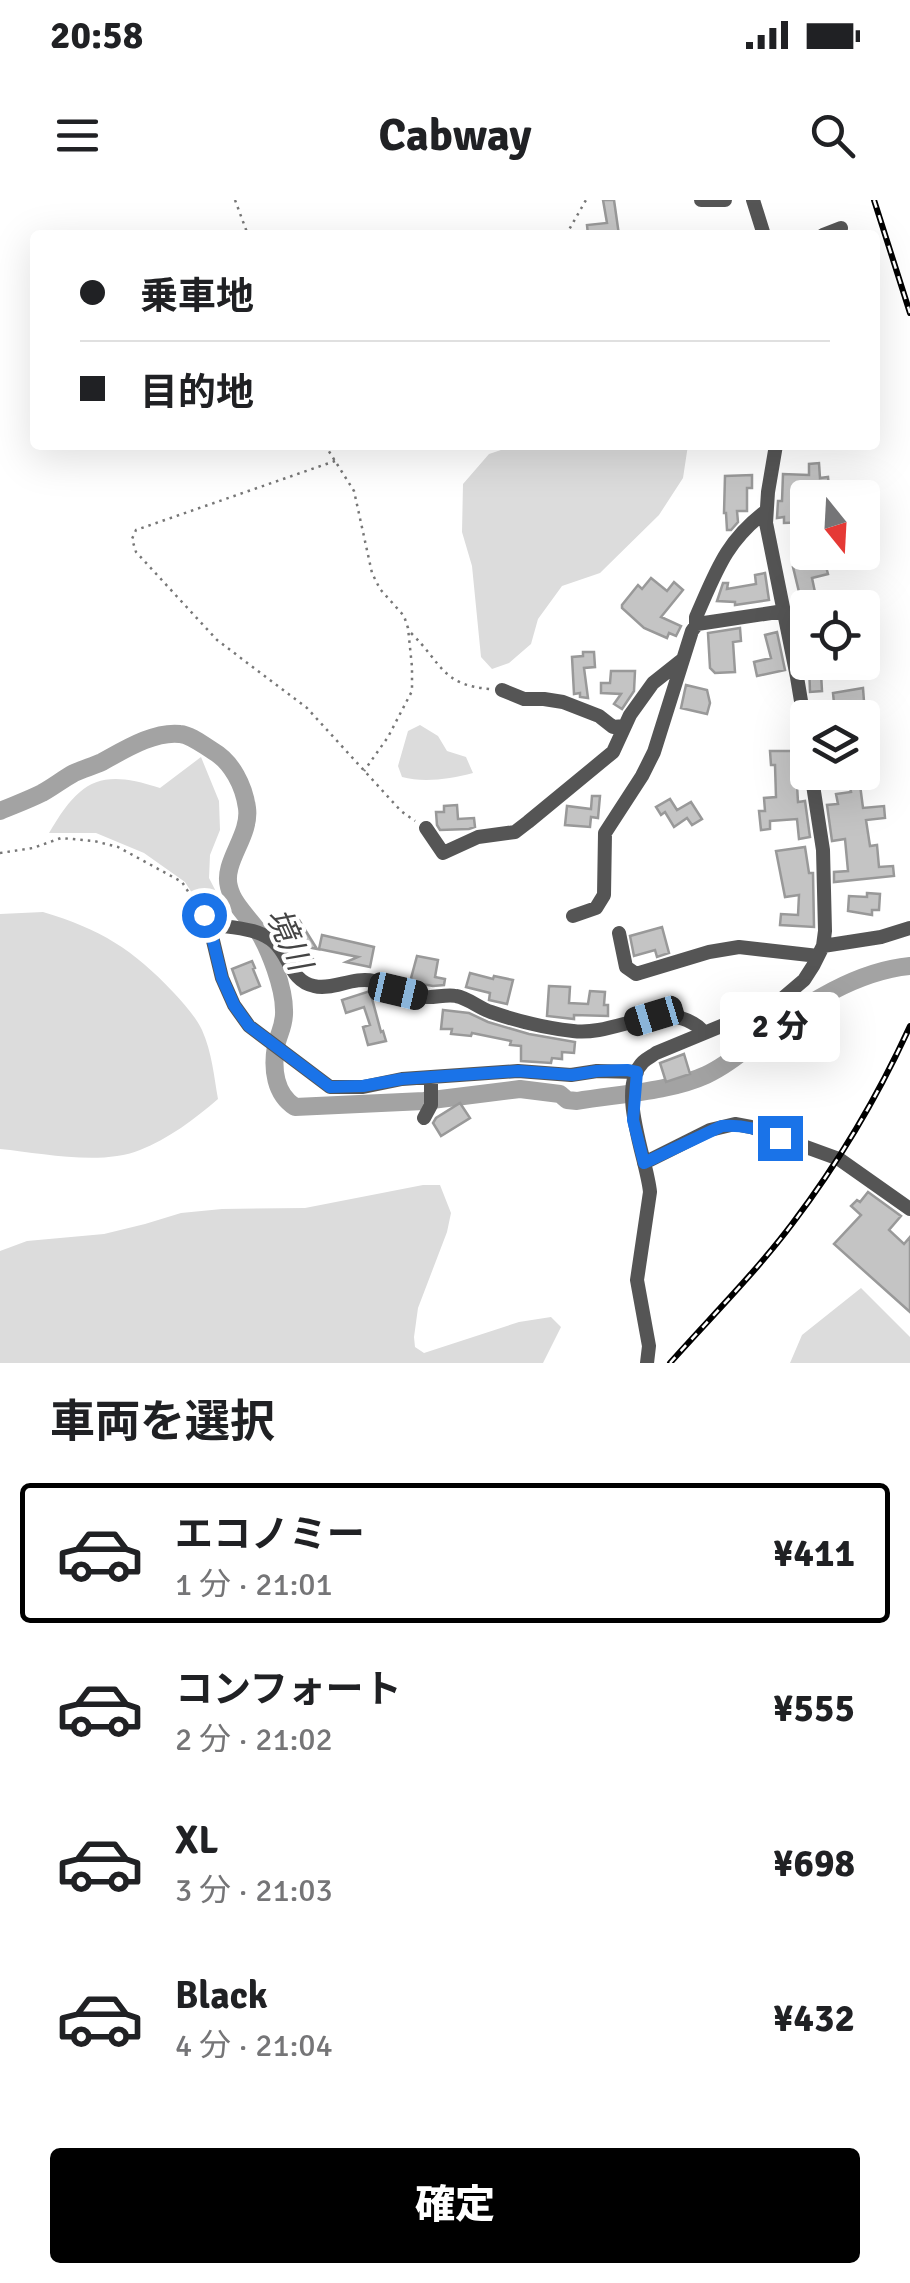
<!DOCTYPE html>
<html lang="ja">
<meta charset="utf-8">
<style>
:root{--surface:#fff;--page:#f6f6f6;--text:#202124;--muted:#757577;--line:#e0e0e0;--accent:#000}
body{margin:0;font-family:Signika,"Noto Sans JP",sans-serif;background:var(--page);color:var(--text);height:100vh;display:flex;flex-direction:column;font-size:38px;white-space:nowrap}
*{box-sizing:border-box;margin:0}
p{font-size:32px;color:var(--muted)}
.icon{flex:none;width:55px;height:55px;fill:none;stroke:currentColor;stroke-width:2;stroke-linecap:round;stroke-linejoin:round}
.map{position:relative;height:1163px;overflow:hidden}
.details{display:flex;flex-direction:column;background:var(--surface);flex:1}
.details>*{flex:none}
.guide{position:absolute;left:30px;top:30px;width:850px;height:220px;border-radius:10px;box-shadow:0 10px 40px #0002;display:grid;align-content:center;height:220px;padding:0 50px;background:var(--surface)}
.needle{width:65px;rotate:162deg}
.tools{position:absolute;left:790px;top:280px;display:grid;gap:20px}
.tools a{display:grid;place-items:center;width:90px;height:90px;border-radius:10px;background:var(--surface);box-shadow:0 10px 40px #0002;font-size:50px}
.end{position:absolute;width:45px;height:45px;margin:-22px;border:12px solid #1a73e8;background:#fff;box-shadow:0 0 0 5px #fff}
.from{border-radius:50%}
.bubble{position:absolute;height:70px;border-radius:10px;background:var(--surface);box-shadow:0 10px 40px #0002;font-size:32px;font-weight:800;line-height:70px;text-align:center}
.car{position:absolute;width:30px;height:60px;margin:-30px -15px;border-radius:12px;box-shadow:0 0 8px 2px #0007;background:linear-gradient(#222 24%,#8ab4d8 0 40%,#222 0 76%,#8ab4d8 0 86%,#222 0)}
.guide b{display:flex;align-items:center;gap:35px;height:95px;font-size:38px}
.guide b+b{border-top:2px solid var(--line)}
.guide i{width:25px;height:25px;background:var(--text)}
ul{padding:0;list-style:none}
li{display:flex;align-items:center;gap:30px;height:140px;margin:0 20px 15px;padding:0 30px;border:5px solid transparent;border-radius:10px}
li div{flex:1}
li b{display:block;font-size:38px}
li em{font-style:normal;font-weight:800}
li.current{border-color:var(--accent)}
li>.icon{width:90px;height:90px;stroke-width:1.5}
h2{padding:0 50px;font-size:45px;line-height:120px}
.action{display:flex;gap:20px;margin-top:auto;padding:20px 50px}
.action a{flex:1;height:115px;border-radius:10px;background:var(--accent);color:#fff;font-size:40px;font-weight:800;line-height:115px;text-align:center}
.status{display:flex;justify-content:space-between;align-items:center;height:70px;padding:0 50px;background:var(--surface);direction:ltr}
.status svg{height:28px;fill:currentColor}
header{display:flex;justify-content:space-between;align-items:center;height:130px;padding:0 50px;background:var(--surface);font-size:45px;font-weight:800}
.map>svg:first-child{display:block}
.green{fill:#dcdcdc}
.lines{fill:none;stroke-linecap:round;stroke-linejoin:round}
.river{stroke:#a3a3a3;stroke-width:18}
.building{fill:#c4c4c4;stroke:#999;stroke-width:2.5}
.path{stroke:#777;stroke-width:2.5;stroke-dasharray:2.5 5;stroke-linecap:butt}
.minor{stroke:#555;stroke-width:14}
.rail-casing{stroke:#000;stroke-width:6}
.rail{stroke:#fff;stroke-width:2.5;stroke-dasharray:8;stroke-linecap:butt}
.route{stroke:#1a73e8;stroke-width:12}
.labels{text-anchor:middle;stroke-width:8;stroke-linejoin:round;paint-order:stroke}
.water-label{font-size:32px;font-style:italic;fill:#444;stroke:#fff}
</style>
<div class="status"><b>20:58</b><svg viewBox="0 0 49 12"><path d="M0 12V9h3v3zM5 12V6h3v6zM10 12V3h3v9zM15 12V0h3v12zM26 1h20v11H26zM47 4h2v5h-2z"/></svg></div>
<header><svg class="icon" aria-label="menu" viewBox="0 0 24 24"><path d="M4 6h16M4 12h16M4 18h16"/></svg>Cabway<svg class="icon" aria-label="search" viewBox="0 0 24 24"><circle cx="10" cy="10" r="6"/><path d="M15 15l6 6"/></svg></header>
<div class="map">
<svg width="910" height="1163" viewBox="0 0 910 1163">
<rect width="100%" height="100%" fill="#fff"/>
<path class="green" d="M516,245H688L683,278L659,315L600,373L562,386L538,419L531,444L509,463L492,469L481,457L472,366L462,332L463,284L489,254Z
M420,525L438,536L447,551L466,557L473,573C450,579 424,583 402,577L398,566L408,531Z
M201,557L219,601L220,630L210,655L209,678L226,711L219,719L208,718L185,682L144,653L96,633H49C80,580 100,568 160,588Z
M43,712C100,729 133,749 174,793C184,804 196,817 202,830C212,852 214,877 218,899C195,919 168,939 140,950C101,966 41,953 0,949V714Z
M423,985H440L451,1013L447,1032L418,1108L414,1137L415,1147L424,1153L519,1122L551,1117L561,1127L543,1163H0V1051L27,1041L104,1034L145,1024L181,1013L222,1009L305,1008Z
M861,1088L910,1137V1163H790L802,1135Z"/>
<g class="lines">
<path class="river" d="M0,611C14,605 28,600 42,593C53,587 63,579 74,573C83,569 93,566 102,562C124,550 154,531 180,534C191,535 203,545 213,551C232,562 244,586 247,608C251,636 222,662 229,687C233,704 248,717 258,731C270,750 284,788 284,810C285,825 279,832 276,846C272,869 275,894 295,907L424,901L520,889L560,894L567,900L577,901C617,894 669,892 706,875C728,865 745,849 764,835C806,804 857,771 910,766"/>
</g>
<path class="building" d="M603,0H614L619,35H588L587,25L607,23Z
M819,263L820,278L828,277L829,287L806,289L805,309L808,308V322L784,323V317L777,318L778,301H782L783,274L809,275V264Z
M752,275V288H747V311H737L738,322L731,330H727L726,313H724L725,276Z
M823,355H838V364L825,363L828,374L812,378L815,392L808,394L809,408H808V420L806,421L793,367L807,363H802V360Z
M765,373L769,400L735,405V402L717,401L723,383H728L727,389L756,384L755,375Z
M651,378L667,391L674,382L683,390L661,417L681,426L676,436L669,433L667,438L644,428L622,408V405L638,385L642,389Z
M740,428L741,441L733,442L735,472L715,473L710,468L708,433Z
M777,432L785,470L757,476L754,462L771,458L765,435Z
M583,452H594L595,467L584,468L588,498L580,497V493L574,494L572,457L583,456Z
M825,462H854V466L821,473L822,491L810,492L809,464Z
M611,471H635L634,491L622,509L614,504L621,494L601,493V483H610Z
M686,485L707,490L710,503L707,514L681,508Z
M863,488L865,515L855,516V511L835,513L833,493Z
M770,551H795L798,602L805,601L810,637L799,639L797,619L770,621V629L761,630L759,611H765L764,598L776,597L775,565H771Z
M860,585L863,608L884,606L885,618L866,620L870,646L877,645L879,667L893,666L894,676L834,682V672L848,671L845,639L832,641L827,605L838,604L836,594L851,592L850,587Z
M592,596H600L598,618L591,617L590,627L565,625L567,606L591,609Z
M670,599L677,610L691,602L702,619L692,625L687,618L674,627L665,612L661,615L656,607Z
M457,605L458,619L474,618L475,627L469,629L440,630L437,625L436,612H444V606Z
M805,647L809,673H813L814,727L780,725L781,714L798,715L799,695L785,697L776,651Z
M867,693L880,694L879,710H872V715L848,711L849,696L867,697Z
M299,720L317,749L307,747L313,759L302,765L297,757L301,755L289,736L285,739L280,732Z
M662,727L669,753L657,757L655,750L634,756L630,736Z
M322,735L374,747L370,767L346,762L358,757L319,749Z
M417,756L438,760L435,777L445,779L444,785L433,786L410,782Z
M252,761L255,768L253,769L260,786L241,794L232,769Z
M470,773L493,779L494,776L513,780L507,804L489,800L490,793L466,787Z
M549,786L570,787L569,803L588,804L590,791L605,792L604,805H608V816L574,815V819L547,816Z
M370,791L381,832L383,831L386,841L368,845L363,827L370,825L364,807L346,813L342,800Z
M443,810L469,813L488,822L529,834L575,842L574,853L562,852V859L552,858L551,863L521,861V846L510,845L511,841L472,833L471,836L451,834L452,829H441Z
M684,854L690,874L666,882L660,863Z
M460,903L470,918L441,936L433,923L436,918Z
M868,992L901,1016L889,1030L904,1044L910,1037V1112L834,1044L861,1015L851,1006L857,1000L860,1002Z"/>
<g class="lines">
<path class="path" d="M235,0L248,35
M566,35L586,0
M325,245L354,291L372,373L380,389L404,416L408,428L412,467V491L388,537L364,571
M335,261L136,330L132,339L136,352L217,440L307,508L401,611L415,621
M411,433C442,463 441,485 490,489
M0,653L33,648L61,638L94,641L118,647L182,682L198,707"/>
<path class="minor" d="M701,0H725
M753,0L764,35
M823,35L841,28
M776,245L768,292L766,323L797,477L808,543
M696,426V417C716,372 725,342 766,311
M502,490L524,499H544L563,502L599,516L613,527L625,526
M426,628L443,653L478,637L515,632L528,622L613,552L630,515L653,483L682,460
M204,715L209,724L222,778L234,805L249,826L330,887H363L402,879L518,871L571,875L597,871L637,872
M573,716L596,708L604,695L605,633L642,576L654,552L692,431L697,424L704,423L784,411
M209,724C231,728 257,727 274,742C290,756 290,781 314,786C332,791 353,776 374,781C391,784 406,795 425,797C435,798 446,794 456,796C468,798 479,808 491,812C517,821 545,828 573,831C617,837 668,794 704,832
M619,733L626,767L636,774L709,752L739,747L818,756
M823,746L881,737L910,728
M424,918L431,905V877
M644,963L710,930L735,924L751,927L839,959L910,1009
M647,1163L649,1146L637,1080L650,992C647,959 616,889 643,862C647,858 652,856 656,853L777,803L804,780L813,766L823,746L825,731L823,650L811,572"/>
<g class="rail-casing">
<path id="rail" d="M874,0L910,113
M670,1163C711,1117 755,1073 792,1024C839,962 878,896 910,826"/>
</g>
<use href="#rail" class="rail"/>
</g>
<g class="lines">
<path class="route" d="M204,715L209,724L222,778L234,805L249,826L330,887L363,886L402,879L518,871L572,875L597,871L627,870L637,872L633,920L644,963L722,926C743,924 760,930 780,938"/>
</g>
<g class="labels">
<g class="water-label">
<text transform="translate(289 739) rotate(66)" y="11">境川</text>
</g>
</g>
</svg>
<div class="tools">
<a><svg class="needle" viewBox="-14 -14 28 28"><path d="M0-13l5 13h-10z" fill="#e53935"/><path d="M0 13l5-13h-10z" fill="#757577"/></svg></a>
<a><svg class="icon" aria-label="locate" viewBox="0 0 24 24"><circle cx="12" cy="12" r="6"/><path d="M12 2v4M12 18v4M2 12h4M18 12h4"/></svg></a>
<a><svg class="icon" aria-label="layers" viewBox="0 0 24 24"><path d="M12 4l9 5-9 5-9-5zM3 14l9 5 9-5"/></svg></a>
</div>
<i class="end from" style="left:204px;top:715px"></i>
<i class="end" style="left:780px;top:938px"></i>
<div class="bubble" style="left:720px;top:792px;width:120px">2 分</div>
<i class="car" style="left:398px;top:791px;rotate:103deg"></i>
<i class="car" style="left:654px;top:816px;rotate:253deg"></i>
<div class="guide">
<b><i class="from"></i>乗車地</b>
<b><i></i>目的地</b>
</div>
</div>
<section class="details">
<h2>車両を選択</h2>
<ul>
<li class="current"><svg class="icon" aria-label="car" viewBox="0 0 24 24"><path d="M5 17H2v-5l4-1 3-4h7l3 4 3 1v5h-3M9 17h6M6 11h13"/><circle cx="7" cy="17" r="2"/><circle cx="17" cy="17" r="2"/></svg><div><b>エコノミー</b><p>1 分 · 21:01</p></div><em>¥411</em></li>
<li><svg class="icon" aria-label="car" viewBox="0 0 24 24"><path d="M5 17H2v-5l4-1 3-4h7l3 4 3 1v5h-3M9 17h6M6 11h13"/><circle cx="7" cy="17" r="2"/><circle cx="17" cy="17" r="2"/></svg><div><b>コンフォート</b><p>2 分 · 21:02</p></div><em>¥555</em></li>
<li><svg class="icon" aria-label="car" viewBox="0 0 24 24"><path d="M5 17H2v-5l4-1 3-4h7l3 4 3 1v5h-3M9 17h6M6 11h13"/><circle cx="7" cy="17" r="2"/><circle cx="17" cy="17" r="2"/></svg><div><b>XL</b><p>3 分 · 21:03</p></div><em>¥698</em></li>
<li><svg class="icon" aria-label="car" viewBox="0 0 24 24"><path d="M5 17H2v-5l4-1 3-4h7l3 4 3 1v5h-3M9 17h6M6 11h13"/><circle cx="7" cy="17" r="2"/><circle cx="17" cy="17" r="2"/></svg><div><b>Black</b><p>4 分 · 21:04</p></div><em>¥432</em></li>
</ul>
<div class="action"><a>確定</a></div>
</section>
